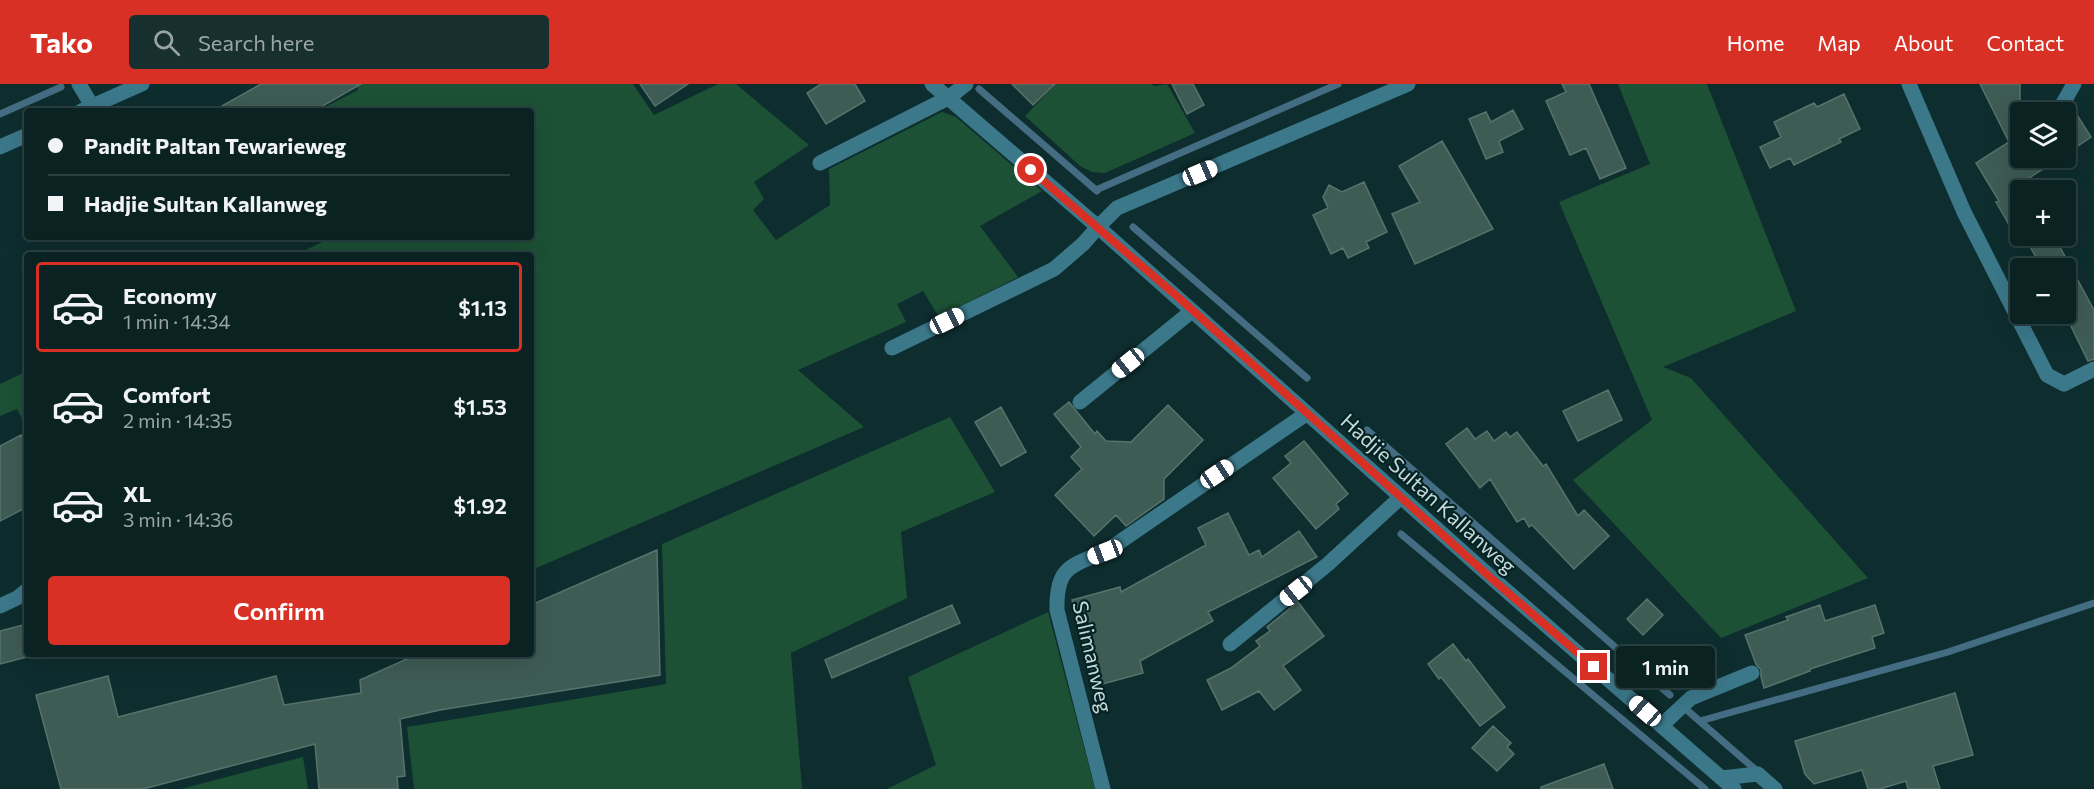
<!DOCTYPE html>
<meta charset="utf-8">
<style>
:root{--surface:#0a2222;--page:#182f2f;--text:#f1f3f6;--muted:#99a4a5;--line:#2a3f40;--accent:#d93025}
body{margin:0;font-family:Commissioner,sans-serif;background:var(--page);color:var(--text);height:100vh;display:flex;flex-direction:column;font-size:22px;white-space:nowrap}
*{box-sizing:border-box;margin:0}
p{font-size:20px;color:var(--muted)}
.icon{flex:none;width:33px;height:33px;fill:none;stroke:currentColor;stroke-width:2;stroke-linecap:round;stroke-linejoin:round}
.map{position:relative;flex:1;overflow:hidden}
.details{position:absolute;left:24px;top:168px;width:510px;height:405px;display:flex;flex-direction:column;background:var(--surface);border-radius:6px;box-shadow:0 6px 24px #0002,0 0 0 2px var(--line)}
.details>*{flex:none}
.hud{position:absolute;left:24px;top:24px;width:510px;height:132px;border-radius:6px;box-shadow:0 6px 24px #0002,0 0 0 2px var(--line);display:grid;align-content:center;height:132px;padding:0 24px;background:var(--surface)}
.buttons{position:absolute;left:2010px;top:18px;display:grid;gap:12px}
.buttons a{display:grid;place-items:center;width:66px;height:66px;border-radius:6px;background:var(--surface);box-shadow:0 6px 24px #0002,0 0 0 2px var(--line);font-size:30px}
.end{position:absolute;width:27px;height:27px;margin:-14px;border:8px solid #d93025;background:#fff;box-shadow:0 0 0 3px #fff}
.from{border-radius:50%}
.bubble{position:absolute;height:42px;border-radius:6px;background:var(--surface);box-shadow:0 6px 24px #0002,0 0 0 2px var(--line);font-size:20px;font-weight:600;line-height:42px;text-align:center}
.car{position:absolute;width:18px;height:36px;margin:-18px -9px;border-radius:8px;box-shadow:0 0 4px 2px #0007;background:linear-gradient(#fff 24%,#345 0 40%,#fff 0 76%,#345 0 86%,#fff 0)}
.hud b{display:flex;align-items:center;gap:21px;height:57px;font-size:22px}
.hud b+b{border-top:2px solid var(--line)}
.hud i{width:15px;height:15px;background:var(--text)}
ul{padding:10px 0 0;list-style:none}
li{display:flex;align-items:center;gap:18px;height:90px;margin:0 12px 9px;padding:0 12px;border:3px solid transparent;border-radius:6px}
li div{flex:1}
li b{display:block;font-size:22px}
li em{font-style:normal;font-weight:600}
li.selected{border-color:var(--accent)}
li>.icon{width:54px;height:54px;stroke-width:1.5}
.cta{display:flex;gap:12px;margin-top:auto;padding:12px 24px}
.cta a{flex:1;height:69px;border-radius:6px;background:var(--accent);color:#fff;font-size:24px;font-weight:600;line-height:69px;text-align:center}
header{display:flex;align-items:center;gap:36px;box-sizing:border-box;height:84px;padding:0 30px;background:var(--accent);color:#fff}
header strong{font-size:28px}
nav{display:flex;gap:33px;margin-inline-start:auto;font-size:21px}
.search{width:420px;height:54px;background:var(--page);display:flex;align-items:center;gap:15px;box-sizing:border-box;padding:0 21px;border-radius:6px;color:var(--muted);font-size:22px}
.map>svg:first-child{display:block}
.green{fill:#1c5135}
.lines{fill:none;stroke-linecap:round;stroke-linejoin:round}
.stream{stroke:#446d83;stroke-width:7}
.building{fill:#3e5b54;stroke:#56736c;stroke-width:1.5}
.minor{stroke:#3b788a;stroke-width:15}
.route{stroke:#d93025;stroke-width:8}
.labels{text-anchor:middle;stroke-width:4.5;stroke-linejoin:round;paint-order:stroke}
.street-label{font-size:21px;fill:#c7d8d9;stroke:#042324}
</style>
<header>
<strong>Tako</strong>
<div class="search"><svg class="icon" aria-label="search" viewBox="0 0 24 24"><circle cx="10" cy="10" r="6"/><path d="M15 15l6 6"/></svg>Search here</div>
<nav><a>Home</a><a>Map</a><a>About</a><a>Contact</a></nav>
</header>
<div class="map">
<svg width="2094" height="705" viewBox="0 0 2094 705">
<rect width="100%" height="100%" fill="#0e2d2e"/>
<path class="green" d="M356,0H633L654,31L718,0H736L809,61L754,98L764,115L753,126L776,156L830,121L829,85L942,28L956,33L1042,107L980,142L1018,193L939,233L923,207L897,220L906,238L798,286L864,343L534,485L531,479V171H295L333,153H531V27H324L323,24L358,6Z
M1056,0H1151L1155,2L1167,0L1195,49L1105,89L1092,88L1080,82L1025,32Z
M1618,0H1707L1796,227L1663,283L1691,294L1868,494L1721,554L1573,396L1652,336L1559,118L1650,80Z
M27,287V344L17,325L0,332V300Z
M950,333L995,408L901,448L907,514L791,569L802,705H414L407,643L666,600L662,460Z
M1048,528L1095,705H887L936,681L908,593Z
M303,673L308,705H181Z"/>
<g class="lines">
<path class="stream" d="M979,5L1097,107
M0,30L61,3
M1096,106L1338,0
M1133,143L1307,294
M1367,346L1670,611
M1401,450L1705,705
M1688,627L1757,687
M1700,637L1948,568L2094,519"/>
</g>
<path class="building" d="M261,0H361L314,27H213Z
M640,0H688L655,22Z
M821,0H855L865,17L826,40L807,9Z
M1012,0H1055L1033,21Z
M1172,0H1193L1204,21L1187,30Z
M1562,0H1589L1626,84L1600,95L1586,64L1570,71L1546,17L1566,8Z
M1980,0H2020V74H2060L2020,100V160L1996,118L1999,117L1976,79L2009,58Z
M1844,10L1860,45L1839,55L1841,58L1794,81L1790,74L1770,84L1760,63L1781,53L1774,38L1814,19L1817,23Z
M2072,23L2091,53L2066,70V34Z
M1513,26L1523,45L1499,57L1503,68L1486,75L1469,35L1486,28L1491,38Z
M1442,57L1493,145L1415,180L1392,130L1420,118L1399,82Z
M1364,98L1387,148L1366,158L1369,164L1348,174L1343,164L1331,170L1313,131L1328,124L1323,113L1329,101L1342,108Z
M2024,152H2054L2094,226V275L2088,277L2066,232V184H2042Z
M1608,306L1622,336L1578,357L1563,327Z
M1069,318L1095,350L1097,347L1106,357L1131,358L1168,321L1203,356L1164,395V415L1126,442L1116,431L1094,452L1055,411L1082,385L1071,373L1081,363L1054,330Z
M1001,323L1026,368L1001,382L975,338Z
M1467,344L1475,355L1487,347L1494,357L1506,348L1510,353L1517,348L1543,382L1546,380L1578,432L1584,426L1609,452L1574,485L1532,441L1529,443L1524,434L1517,438L1490,395L1480,404L1446,360Z
M21,351L27,364V423L0,437V362Z
M1304,357L1348,410L1336,420L1339,425L1316,445L1273,394L1291,379L1285,372Z
M1228,429L1249,471L1259,466L1262,473L1299,447L1317,473L1208,528L1213,537L1140,577L1143,589L1095,602L1072,516L1120,503L1121,508L1206,461L1198,444Z
M657,466L660,591L440,626L400,635L405,692L397,693L398,705H319L315,660L143,705H61L36,611L108,592L118,633L276,592L284,621L361,609L360,596L418,570H531V521Z
M1647,515L1663,531L1643,551L1627,535Z
M1298,518L1324,552L1283,582L1301,606L1274,626L1259,607L1222,626L1207,596L1231,584L1260,562L1256,557L1270,547L1267,543Z
M952,521L960,539L832,594L825,576Z
M1820,521L1825,537L1875,521L1884,549L1872,553L1875,564L1810,585V587L1764,604L1761,593V586L1756,580L1745,551L1788,536L1786,533Z
M27,540V573L0,580V547Z
M1453,560L1466,577L1468,575L1505,623L1480,642L1441,593L1439,595L1428,580Z
M1955,609L1973,671L1933,682L1940,705H1908L1906,697L1880,705H1868L1862,686L1814,700L1805,690L1795,657Z
M1493,642L1511,659L1507,663L1514,670L1497,687L1472,664Z
M1604,680L1613,705H1541V703Z"/>
<g class="lines">
<path class="minor" d="M79,0L92,22
M932,0L1098,143L1493,495L1734,705
M1909,0L1964,128L2047,291L2064,300L2094,285
M81,27L142,0
M2058,28L2074,0
M0,63L27,51
M820,79L948,14L966,0
M892,264L1054,185L1083,160L1098,143L1117,124L1408,0
M1080,318L1192,227
M0,522L17,514L27,506
M1230,560L1328,480L1401,413
M1662,641L1691,614L1752,589
M1721,694L1758,690L1775,705
M1103,705L1057,526C1056,483 1070,482 1105,468L1306,330"/>
</g>
<g class="lines">
<path class="route" d="M1031,86L1180,215L1492,495L1594,583"/>
</g>
<g class="labels">
<g class="street-label">
<text transform="translate(1428 410) rotate(42)" y="7">Hadjie Sultan Kallanweg</text>
<text transform="translate(1092 573) rotate(77)" y="7">Salimanweg</text>
</g>
</g>
</svg>
<div class="buttons">
<a><svg class="icon" aria-label="layers" viewBox="0 0 24 24"><path d="M12 4l9 5-9 5-9-5zM3 14l9 5 9-5"/></svg></a>
<a>+</a>
<a>−</a>
</div>
<i class="end from" style="left:1031px;top:86px"></i>
<i class="end" style="left:1594px;top:583px"></i>
<div class="bubble" style="left:1616px;top:562px;width:99px">1 min</div>
<i class="car" style="left:1200px;top:89px;rotate:67deg"></i>
<i class="car" style="left:947px;top:237px;rotate:64deg"></i>
<i class="car" style="left:1128px;top:279px;rotate:231deg"></i>
<i class="car" style="left:1217px;top:390px;rotate:56deg"></i>
<i class="car" style="left:1105px;top:468px;rotate:249deg"></i>
<i class="car" style="left:1296px;top:507px;rotate:231deg"></i>
<i class="car" style="left:1645px;top:627px;rotate:311deg"></i>
<div class="hud">
<b><i class="from"></i>Pandit Paltan Tewarieweg</b>
<b><i></i>Hadjie Sultan Kallanweg</b>
</div>
<section class="details">
<ul>
<li class="selected"><svg class="icon" aria-label="car" viewBox="0 0 24 24"><path d="M5 17H2v-5l4-1 3-4h7l3 4 3 1v5h-3M9 17h6M6 11h13"/><circle cx="7" cy="17" r="2"/><circle cx="17" cy="17" r="2"/></svg><div><b>Economy</b><p>1 min · 14:34</p></div><em>$1.13</em></li>
<li><svg class="icon" aria-label="car" viewBox="0 0 24 24"><path d="M5 17H2v-5l4-1 3-4h7l3 4 3 1v5h-3M9 17h6M6 11h13"/><circle cx="7" cy="17" r="2"/><circle cx="17" cy="17" r="2"/></svg><div><b>Comfort</b><p>2 min · 14:35</p></div><em>$1.53</em></li>
<li><svg class="icon" aria-label="car" viewBox="0 0 24 24"><path d="M5 17H2v-5l4-1 3-4h7l3 4 3 1v5h-3M9 17h6M6 11h13"/><circle cx="7" cy="17" r="2"/><circle cx="17" cy="17" r="2"/></svg><div><b>XL</b><p>3 min · 14:36</p></div><em>$1.92</em></li>
</ul>
<div class="cta"><a>Confirm</a></div>
</section>
</div>
